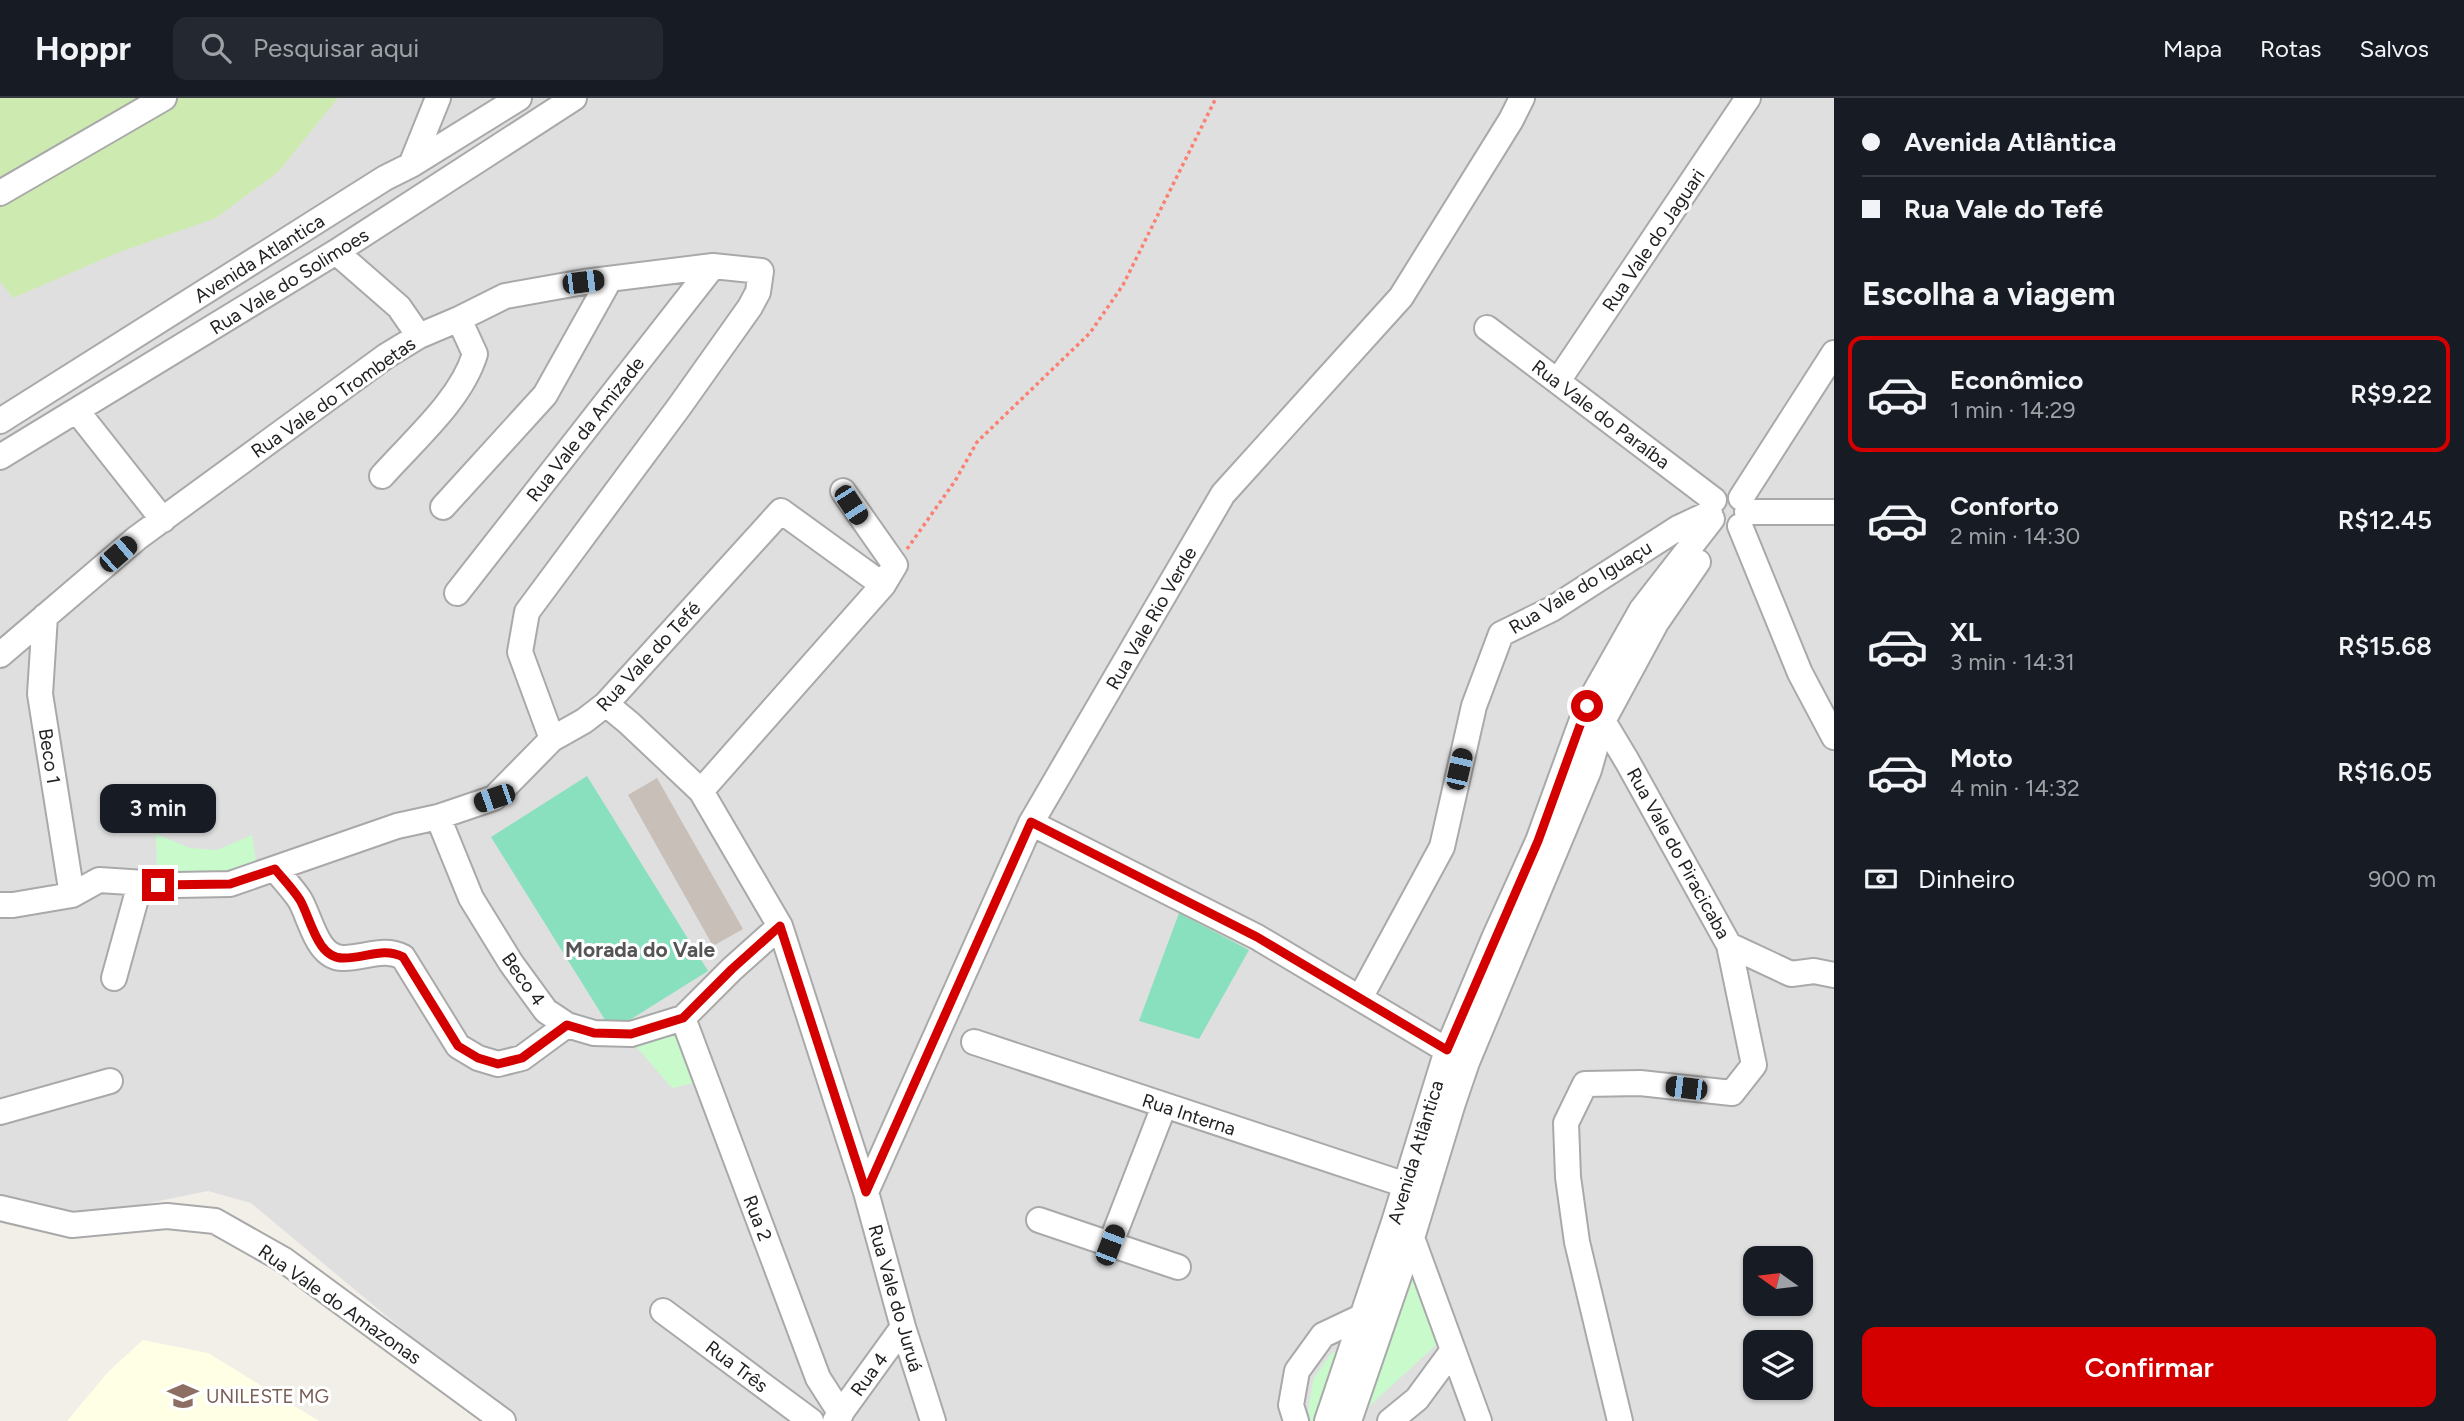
<!DOCTYPE html>
<html lang="pt">
<meta charset="utf-8">
<style>
:root{--surface:#171b24;--page:#242831;--text:#f1f3f6;--muted:#9ea1a6;--line:#363941;--accent:#d40000}
body{margin:0;font-family:Figtree,sans-serif;background:var(--page);color:var(--text);height:100vh;display:flex;flex-direction:column;font-size:26px;white-space:nowrap}
*{box-sizing:border-box;margin:0}
p{font-size:23px;color:var(--muted)}
.icon{flex:none;width:38px;height:38px;fill:none;stroke:currentColor;stroke-width:2;stroke-linecap:round;stroke-linejoin:round}
.map{position:relative;flex:1;overflow:hidden}
.panel{display:flex;flex-direction:column;background:var(--surface);width:630px}
.panel>*{flex:none}
.banner{display:grid;align-content:center;height:154px;padding:0 28px;background:var(--surface)}
.needle{width:46px;rotate:284deg}
.buttons{position:absolute;left:1743px;top:1148px;display:grid;gap:14px}
.buttons a{display:grid;place-items:center;width:70px;height:70px;border-radius:14px;background:var(--surface);box-shadow:0 2px 5px #0004;font-size:35px}
.end{position:absolute;width:32px;height:32px;margin:-16px;border:9px solid #d40000;background:#fff;box-shadow:0 0 0 4px #fff}
.from{border-radius:50%}
.bubble{position:absolute;height:49px;border-radius:14px;background:var(--surface);box-shadow:0 2px 5px #0004;font-size:23px;font-weight:600;line-height:49px;text-align:center}
.car{position:absolute;width:21px;height:42px;margin:-21px -10px;border-radius:9px;box-shadow:0 0 5px 2px #0007;background:linear-gradient(#222 24%,#8ab4d8 0 40%,#222 0 76%,#8ab4d8 0 86%,#222 0)}
.banner b{display:flex;align-items:center;gap:24px;height:66px;font-size:26px}
.banner b+b{border-top:2px solid var(--line)}
.banner i{width:18px;height:18px;background:var(--text)}
ul{padding:0;list-style:none}
li{display:flex;align-items:center;gap:21px;height:116px;margin:0 14px 10px;padding:0 14px;border:4px solid transparent;border-radius:14px}
li div{flex:1}
li b{display:block;font-size:26px}
li em{font-style:normal;font-weight:600}
li.active{border-color:var(--accent)}
li>.icon{width:63px;height:63px;stroke-width:1.5}
h2{padding:0 28px;font-size:32px;line-height:84px}
.pay{display:flex;align-items:center;gap:18px;height:77px;padding:0 28px;font-size:26px}
.pay p{margin-inline-start:auto}
.action{display:flex;gap:14px;margin-top:auto;padding:14px 28px}
.action a{flex:1;height:80px;border-radius:14px;background:var(--accent);color:#fff;font-size:28px;font-weight:600;line-height:80px;text-align:center}
header{display:flex;align-items:center;gap:42px;box-sizing:border-box;height:98px;padding:0 35px;background:var(--surface);border-bottom:2px solid var(--line)}
header strong{font-size:33px}
nav{display:flex;gap:38px;margin-inline-start:auto;font-size:24px}
.search{width:490px;height:63px;background:var(--page);display:flex;align-items:center;gap:18px;box-sizing:border-box;padding:0 24px;border-radius:14px;color:var(--muted);font-size:26px}
main{display:flex;flex:1;min-height:0}
.map>svg:first-child{display:block}
.residential{fill:#e0dfdf;fill-rule:evenodd}
.education{fill:#ffffe5}
.grass{fill:#cdebb0}
.park{fill:#c8facc}
.pitch{fill:#88e0be}
.building{fill:#c7bfb8}
.lines{fill:none;stroke-linecap:round;stroke-linejoin:round}
.minor-casing{stroke:#a9a9a9;stroke-width:28}
.path{stroke:#fa8072;stroke-width:3.5;stroke-dasharray:3.5 3.5;stroke-linecap:butt}
.minor{stroke:#fff;stroke-width:24}
.route{stroke:#d40000;stroke-width:9}
.labels{text-anchor:middle;stroke-width:6;stroke-linejoin:round;paint-order:stroke}
.street-label{font-size:19px;fill:#222;stroke:#fff}
.education-label{font-size:19px;fill:#785e54;stroke:#fff;text-anchor:start}
.neighbourhood-label{font-size:21px;font-weight:bold;fill:#555;stroke:#fff}
</style>
<header>
<strong>Hoppr</strong>
<div class="search"><svg class="icon" aria-label="search" viewBox="0 0 24 24"><circle cx="10" cy="10" r="6"/><path d="M15 15l6 6"/></svg>Pesquisar aqui</div>
<nav><a>Mapa</a><a>Rotas</a><a>Salvos</a></nav>
</header>
<main>
<div class="map">
<svg width="1834" height="1323" viewBox="0 0 1834 1323">
<rect width="100%" height="100%" fill="#f2efe9"/>
<path class="residential" d="M0,0H1834V1323H512L251,1105L208,1093L91,1117L0,1105ZM1755,1160H1801V1206H1755ZM1755,1244H1801V1290H1755Z"/>
<path class="education" d="M143,1242L208,1255L319,1323H67L109,1273Z"/>
<path class="grass" d="M0,0H338L278,74L216,120L117,155L13,200L0,183Z"/>
<path class="park" d="M156,736L190,750L217,752L252,737L258,775L157,784Z
M669,933L686,941L703,983L672,990L633,945Z
M1409,1152L1437,1246L1353,1323H1311L1308,1313L1313,1282L1329,1258L1349,1241Z"/>
<path class="pitch" d="M587,678L708,873L612,933L491,739Z
M1179,815L1249,852L1199,941L1139,923Z"/>
<path class="building" d="M657,680L743,831L713,848L628,697Z"/>
<g class="lines">
<g class="minor-casing">
<path id="minor" d="M411,67L438,0
M0,95L164,0
M336,154L399,209L419,238
M1487,230L1714,402
M1558,283L1748,0
M77,313L163,422
M0,323L385,80L411,67L519,0
M0,359L336,154L574,0
M382,378C414,342 461,302 475,256L459,221
M1741,400L1834,255
M443,409L545,297L610,181
M1747,414H1834
M1740,428L1800,575L1834,639
M457,495L713,168
M45,518L40,596L72,797
M0,557L137,440L386,258L419,238L459,221L505,198L584,184L713,168L761,173L758,194L750,209L679,309L527,514L520,554L552,641
M606,606L629,625L701,693L780,828L866,1094L903,1229L933,1323
M1597,617L1603,623L1627,663L1729,847L1791,876L1814,873L1834,877
M701,693L883,487L895,467L843,393
M438,719L471,800L511,865L546,913L567,927L594,935L631,936L683,920L732,871L780,828
M1031,725L1257,839L1460,960
M275,771C283,781 293,791 300,802C311,821 317,861 344,860C365,860 384,849 403,859L458,948L478,960L498,966L522,960L567,927
M0,807H13L72,797L99,782L176,787L230,786L397,728L438,719L494,700L552,641L584,623L606,606L781,413L883,487
M114,880L140,786
M1360,900L1442,749L1474,608L1501,536L1552,511L1678,430L1710,415
M683,920L818,1280L841,1316
M974,944L1406,1087
M0,1014L110,983
M866,1094L1031,725L1223,396L1401,199L1511,22L1522,0
M0,1110L72,1127L167,1118L215,1123L284,1162L503,1323
M1039,1122L1178,1169
M1408,1136L1412,1140L1479,1323
M1110,1147L1164,1008
M663,1213L811,1323
M835,1323L903,1229
M1296,1323L1291,1307L1297,1273L1323,1237L1361,1219
M1327,1323L1394,1124L1447,952L1495,838L1538,743L1587,608L1642,511L1712,421
M1349,1323L1412,1140L1453,1005L1467,964L1589,672L1603,623L1656,525L1698,464
M1390,1323L1417,1301L1453,1252
M1620,1323L1577,1144L1568,1079L1566,1025L1585,986L1640,985L1732,995L1754,967L1729,847"/>
</g>
<path class="path" d="M907,451L955,383L977,344L1090,235L1123,187L1216,0"/>
<use href="#minor" class="minor"/>
</g>
<g class="lines">
<path class="route" d="M158,787L230,786L275,771C283,781 293,791 300,802C311,821 317,861 344,860C365,860 384,849 403,859L458,948L478,960L498,966L522,960L567,927L594,935L631,936L683,920L732,871L780,828L866,1094L1031,724L1257,839L1447,952L1538,743L1587,608"/>
</g>
<defs>
<g id="university-bare" transform="scale(2.415)"><path d="M0-5L7-2L0 1L-7-2ZM-4 1L0 2.5L4 1V4Q0 6-4 4Z" fill="#8d6e63" stroke="#fff" stroke-width="2.5" paint-order="stroke"/></g>
</defs>
<g fill-rule="evenodd">
<use href="#university-bare" x="183" y="1298"/>
</g>
<g class="labels">
<g class="street-label">
<text transform="translate(1653 142) rotate(-56)" y="7">Rua Vale do Jaguari</text>
<text transform="translate(259 160) rotate(-32)" y="7">Avenida Atlantica</text>
<text transform="translate(289 183) rotate(-32)" y="7">Rua Vale do Solimoes</text>
<text transform="translate(333 299) rotate(-35)" y="7">Rua Vale do Trombetas</text>
<text transform="translate(1601 316) rotate(37)" y="7">Rua Vale do Paraíba</text>
<text transform="translate(585 331) rotate(-52)" y="7">Rua Vale da Amizade</text>
<text transform="translate(1580 489) rotate(-31)" y="7">Rua Vale do Iguaçu</text>
<text transform="translate(1151 520) rotate(-60)" y="7">Rua Vale Rio Verde</text>
<text transform="translate(648 558) rotate(-47)" y="7">Rua Vale do Tefé</text>
<text transform="translate(50 658) rotate(81)" y="7">Beco 1</text>
<text transform="translate(1679 755) rotate(61)" y="7">Rua Vale do Piracicaba</text>
<text transform="translate(524 881) rotate(55)" y="7">Beco 4</text>
<text transform="translate(1189 1016) rotate(18)" y="7">Rua Interna</text>
<text transform="translate(1415 1054) rotate(-73)" y="7">Avenida Atlântica</text>
<text transform="translate(758 1120) rotate(69)" y="7">Rua 2</text>
<text transform="translate(896 1200) rotate(74)" y="7">Rua Vale do Juruá</text>
<text transform="translate(340 1206) rotate(35)" y="7">Rua Vale do Amazonas</text>
<text transform="translate(737 1268) rotate(37)" y="7">Rua Três</text>
<text transform="translate(869 1276) rotate(-54)" y="7">Rua 4</text>
</g>
<g class="education-label">
<text x="206" y="1305">UNILESTE MG</text>
</g>
<g class="neighbourhood-label">
<text x="640" y="859">Morada do Vale</text>
</g>
</g>
</svg>
<div class="buttons">
<a><svg class="needle" viewBox="-14 -14 28 28"><path d="M0-13l5 13h-10z" fill="#e53935"/><path d="M0 13l5-13h-10z" fill="#9ea1a6"/></svg></a>
<a><svg class="icon" aria-label="layers" viewBox="0 0 24 24"><path d="M12 4l9 5-9 5-9-5zM3 14l9 5 9-5"/></svg></a>
</div>
<i class="end from" style="left:1587px;top:608px"></i>
<i class="end" style="left:158px;top:787px"></i>
<div class="bubble" style="left:100px;top:686px;width:116px">3 min</div>
<i class="car" style="left:583px;top:184px;rotate:83deg"></i>
<i class="car" style="left:851px;top:407px;rotate:147deg"></i>
<i class="car" style="left:118px;top:456px;rotate:49deg"></i>
<i class="car" style="left:1459px;top:671px;rotate:13deg"></i>
<i class="car" style="left:494px;top:700px;rotate:251deg"></i>
<i class="car" style="left:1686px;top:990px;rotate:277deg"></i>
<i class="car" style="left:1110px;top:1147px;rotate:21deg"></i>
</div>
<section class="panel">
<div class="banner">
<b><i class="from"></i>Avenida Atlântica</b>
<b><i></i>Rua Vale do Tefé</b>
</div>
<h2>Escolha a viagem</h2>
<ul>
<li class="active"><svg class="icon" aria-label="car" viewBox="0 0 24 24"><path d="M5 17H2v-5l4-1 3-4h7l3 4 3 1v5h-3M9 17h6M6 11h13"/><circle cx="7" cy="17" r="2"/><circle cx="17" cy="17" r="2"/></svg><div><b>Econômico</b><p>1 min · 14:29</p></div><em>R$9.22</em></li>
<li><svg class="icon" aria-label="car" viewBox="0 0 24 24"><path d="M5 17H2v-5l4-1 3-4h7l3 4 3 1v5h-3M9 17h6M6 11h13"/><circle cx="7" cy="17" r="2"/><circle cx="17" cy="17" r="2"/></svg><div><b>Conforto</b><p>2 min · 14:30</p></div><em>R$12.45</em></li>
<li><svg class="icon" aria-label="car" viewBox="0 0 24 24"><path d="M5 17H2v-5l4-1 3-4h7l3 4 3 1v5h-3M9 17h6M6 11h13"/><circle cx="7" cy="17" r="2"/><circle cx="17" cy="17" r="2"/></svg><div><b>XL</b><p>3 min · 14:31</p></div><em>R$15.68</em></li>
<li><svg class="icon" aria-label="car" viewBox="0 0 24 24"><path d="M5 17H2v-5l4-1 3-4h7l3 4 3 1v5h-3M9 17h6M6 11h13"/><circle cx="7" cy="17" r="2"/><circle cx="17" cy="17" r="2"/></svg><div><b>Moto</b><p>4 min · 14:32</p></div><em>R$16.05</em></li>
</ul>
<div class="pay"><svg class="icon" aria-label="cash" viewBox="0 0 24 24"><path d="M3 7h18v10H3z"/><circle cx="12" cy="12" r="2"/></svg>Dinheiro<p>900 m</p></div>
<div class="action"><a>Confirmar</a></div>
</section>
</main>
